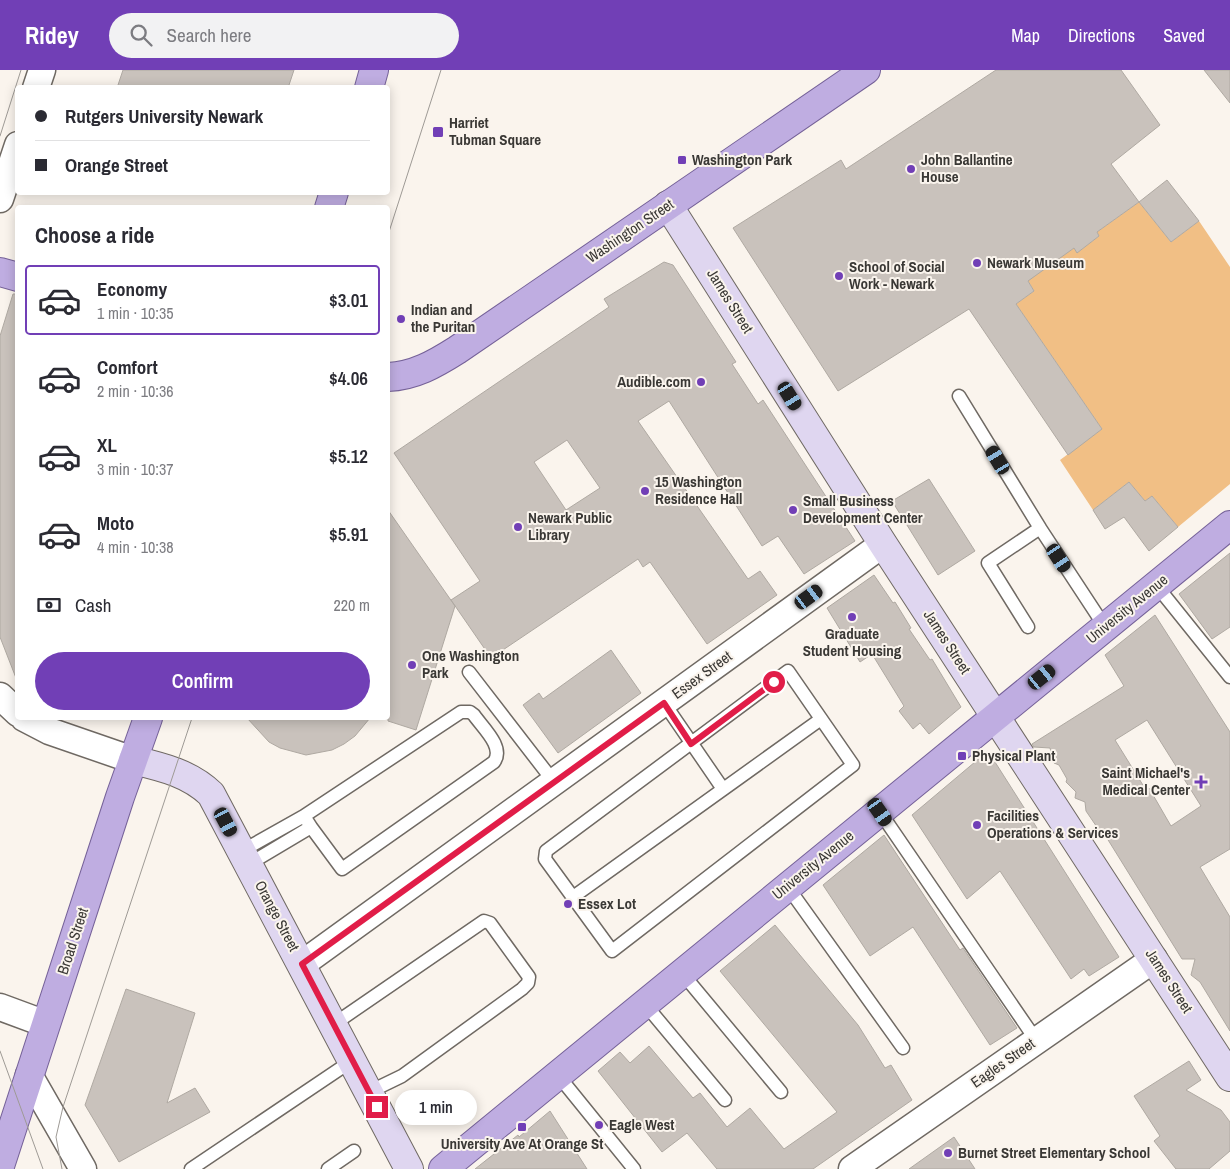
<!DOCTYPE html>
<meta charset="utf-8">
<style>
:root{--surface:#fff;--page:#f2f2f3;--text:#2b2b33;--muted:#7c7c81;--line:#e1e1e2;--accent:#713fb6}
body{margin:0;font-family:"Archivo Narrow",sans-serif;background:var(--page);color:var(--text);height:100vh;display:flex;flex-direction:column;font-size:19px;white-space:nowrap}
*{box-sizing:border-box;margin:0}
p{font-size:16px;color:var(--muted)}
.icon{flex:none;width:28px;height:28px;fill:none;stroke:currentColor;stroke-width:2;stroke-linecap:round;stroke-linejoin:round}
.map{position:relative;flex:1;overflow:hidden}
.side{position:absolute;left:15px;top:135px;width:375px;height:515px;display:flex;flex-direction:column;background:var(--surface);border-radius:5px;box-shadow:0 2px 12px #0003}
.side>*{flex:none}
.guide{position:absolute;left:15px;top:15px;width:375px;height:110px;border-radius:5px;box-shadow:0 2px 12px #0003;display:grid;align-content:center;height:110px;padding:0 20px;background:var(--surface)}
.end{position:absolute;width:22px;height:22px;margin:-11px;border:6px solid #e11d48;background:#fff;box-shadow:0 0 0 2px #fff}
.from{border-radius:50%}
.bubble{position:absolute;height:35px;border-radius:18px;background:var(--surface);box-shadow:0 2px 12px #0003;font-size:16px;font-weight:600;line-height:35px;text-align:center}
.car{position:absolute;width:15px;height:30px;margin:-15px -8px;border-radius:6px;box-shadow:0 0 4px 1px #0007;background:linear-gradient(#222 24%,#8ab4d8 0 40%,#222 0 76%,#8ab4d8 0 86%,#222 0)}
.guide b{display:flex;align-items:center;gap:18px;height:48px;font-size:19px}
.guide b+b{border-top:1px solid var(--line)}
.guide i{width:12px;height:12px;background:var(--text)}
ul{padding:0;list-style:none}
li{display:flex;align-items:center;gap:15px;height:70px;margin:0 10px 8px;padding:0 10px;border:2px solid transparent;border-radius:5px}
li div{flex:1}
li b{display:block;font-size:19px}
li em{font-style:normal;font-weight:600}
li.active{border-color:var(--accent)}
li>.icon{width:45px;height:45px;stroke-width:1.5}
h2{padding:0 20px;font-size:22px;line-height:60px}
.pay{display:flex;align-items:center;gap:12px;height:55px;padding:0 20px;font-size:19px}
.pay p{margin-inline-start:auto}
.action{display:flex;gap:10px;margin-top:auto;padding:10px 20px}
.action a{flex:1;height:58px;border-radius:30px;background:var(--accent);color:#fff;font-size:20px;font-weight:600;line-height:58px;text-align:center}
header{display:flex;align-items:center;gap:30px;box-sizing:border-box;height:70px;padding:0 25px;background:var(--accent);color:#fff}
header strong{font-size:24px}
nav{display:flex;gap:28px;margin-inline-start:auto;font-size:18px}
.search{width:350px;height:45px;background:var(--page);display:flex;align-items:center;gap:12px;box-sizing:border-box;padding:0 18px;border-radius:28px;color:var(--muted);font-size:19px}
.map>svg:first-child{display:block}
.green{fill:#f1bf85}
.building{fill:#c9c2bc;stroke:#afa9a2;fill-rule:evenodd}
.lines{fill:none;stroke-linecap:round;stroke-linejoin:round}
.lane-casing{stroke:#6f6963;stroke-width:15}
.street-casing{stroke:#6f6963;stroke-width:29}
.secondary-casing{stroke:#6f6963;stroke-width:30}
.primary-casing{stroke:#756198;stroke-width:30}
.lane{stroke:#fff;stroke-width:12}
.street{stroke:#fff;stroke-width:26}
.secondary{stroke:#dfd6f0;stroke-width:28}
.primary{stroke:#bfade1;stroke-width:28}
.tram{stroke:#9e9a95;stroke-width:1}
.route{stroke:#e11d48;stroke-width:6}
.poi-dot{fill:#713fb6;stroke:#faf4ed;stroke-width:2}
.labels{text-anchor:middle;stroke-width:4;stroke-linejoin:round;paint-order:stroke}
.poi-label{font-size:15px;font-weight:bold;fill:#3a3835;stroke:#faf4ed;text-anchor:start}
.street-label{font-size:15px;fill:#3a3835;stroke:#faf4ed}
</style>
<header>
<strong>Ridey</strong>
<div class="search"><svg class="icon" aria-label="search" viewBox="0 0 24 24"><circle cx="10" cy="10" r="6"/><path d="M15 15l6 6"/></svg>Search here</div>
<nav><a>Map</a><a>Directions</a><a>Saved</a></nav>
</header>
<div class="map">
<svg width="1230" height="1099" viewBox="0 0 1230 1099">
<rect width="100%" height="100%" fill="#faf4ed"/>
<path class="green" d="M1139,132L1171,172L1199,151L1230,197V414L1178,457L1152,426L1145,431L1129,412L1093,440L1060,390L1102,359L1016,234L1034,221L1027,209L1074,178L1078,182L1099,166L1097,162Z"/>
<path class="building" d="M123,0H294L288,18H117Z
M996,0H1121L1160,55L1111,94L1139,132L1097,162L1099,166L1077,183L1074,178L1028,211L1034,221L1016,234L1102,359L1068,385L969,239L838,321L733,158L841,90L846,99Z
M1204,0H1230V33Z
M1167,110L1199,151L1171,172L1139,132Z
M664,192L673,195L736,292L732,294L758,334L763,330L855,471L804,504L778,466L762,476L669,331L638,351L748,509L760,501L777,525L707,574L650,492L643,497L638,489L491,588L451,530L480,511L394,383L609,237L604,229ZM567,370L600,418L566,440L534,392Z
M13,224H18V608H16L0,567V266Z
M929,409L975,481L938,505L892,431Z
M1129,412L1145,431L1152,426L1178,457L1149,481L1124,447L1105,459L1093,440Z
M388,440L455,536L416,660L388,651Z
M1230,483V557L1212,569L1179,524Z
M874,505L893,533L895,532L911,558L909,559L930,590L932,589L961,637L929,664L920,653L913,659L899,641L904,636L872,584L860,592L827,538Z
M1155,545L1230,662V779L1200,797L1230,847V961L1200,912L1191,905L1195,889H1182L1105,765L1103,766L1086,741L1085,732L1075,728L1076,722L1066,712L1067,709L1059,695L1054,693L1050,678L1034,677L1032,674L1124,616L1105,585ZM1147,650L1201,736L1171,756L1149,718L1146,720L1115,670Z
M611,580L641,623L558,683L523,635L539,623L543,629Z
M247,648H370L355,666L344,674L332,680L306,685L280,678L269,672Z
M988,681L1119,887L1089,906L1084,899L1071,909L1000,801L967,829L912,745Z
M884,765L960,880L963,878L1017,958L990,975L913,857L870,886L823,815Z
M775,855L858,955L885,998L891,995L912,1030L813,1099H717L687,1063L662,1082L598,1001L620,982L630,993L649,976L693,1028L700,1023L727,1057L750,1038L784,1079L837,1042L720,901Z
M126,919L195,943L167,1033L195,1018L210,1042L119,1092L85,1035Z
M1189,991L1201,1010L1186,1020L1221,1040L1230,1052V1081L1209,1099H1176L1154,1071L1160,1066L1134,1026Z
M550,1041L587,1099H475L518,1065L519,1067Z
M954,1067L975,1099H909Z"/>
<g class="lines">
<g class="lane-casing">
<path id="lane" d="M959,326L1040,458
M1156,515L1230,607
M1028,557L988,493L1040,458L1105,557
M788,601L853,695L612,881L545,789L546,781Z
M469,602L554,712
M664,633L723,719
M880,742L1036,970
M242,781L304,746
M249,794L311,757L342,799L494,692C505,677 482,657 474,645L470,642H461L304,746L311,757
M787,816L903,978
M573,827L821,649
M682,903L781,1022
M644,933L725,1030
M334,954L484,851L490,853L529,907L528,913L522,919L402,1006L369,1022
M557,1004L634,1099
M191,1099L353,990
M328,1099L354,1081"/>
</g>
<g class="street-casing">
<path id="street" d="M36,18L42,0
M0,129L18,75
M0,626L18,643
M24,648L49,661L133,690
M302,894L883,474
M0,937L46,954
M29,1005L83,1099
M852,1099L1154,889"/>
</g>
<g class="secondary-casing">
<path id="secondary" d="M668,135L883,474L1230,1007
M133,690C162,697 189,703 211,724L409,1099"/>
</g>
<g class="primary-casing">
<path id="primary" d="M369,18L374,0
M329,138L334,122
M0,202L18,207
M388,307C414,306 435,294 457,280L866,0
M0,1096L120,727L148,648
M443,1099L1230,455"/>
</g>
<use href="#lane" class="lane"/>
<use href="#street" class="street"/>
<use href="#secondary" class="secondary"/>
<use href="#primary" class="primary"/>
<path class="tram" d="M0,66L21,0
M388,165L441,0
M0,981L43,1099
M62,1099L56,1067L63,1037L192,648"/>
</g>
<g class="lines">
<path class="route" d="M377,1037L302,894L664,633L691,674L774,612"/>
</g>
<g class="poi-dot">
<rect x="432" y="56" width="12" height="12" rx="2.5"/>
<rect x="677" y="85" width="10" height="10" rx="2.5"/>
<circle cx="911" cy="99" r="5"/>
<circle cx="977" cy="193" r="5"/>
<circle cx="839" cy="206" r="5"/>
<circle cx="401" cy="249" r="5"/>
<circle cx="701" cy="312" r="5"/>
<circle cx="645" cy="421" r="5"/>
<circle cx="793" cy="440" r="5"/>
<circle cx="518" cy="457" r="5"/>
<circle cx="852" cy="547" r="5"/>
<circle cx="412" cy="595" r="5"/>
<rect x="957" y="681" width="10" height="10" rx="2.5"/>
<path d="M1198.5 704.5h5v5h5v5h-5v5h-5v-5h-5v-5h5z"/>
<circle cx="977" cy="755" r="5"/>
<circle cx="568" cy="834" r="5"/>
<circle cx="599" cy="1055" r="5"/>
<rect x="517" y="1052" width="10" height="10" rx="2.5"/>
<circle cx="948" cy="1083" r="5"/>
</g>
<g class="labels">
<g class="poi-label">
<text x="449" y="58">Harriet<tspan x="449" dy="17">Tubman Square</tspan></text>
<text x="692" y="95">Washington Park</text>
<text x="921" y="95">John Ballantine<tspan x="921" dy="17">House</tspan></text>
<text x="987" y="198">Newark Museum</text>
<text x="849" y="202">School of Social<tspan x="849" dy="17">Work - Newark</tspan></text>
<text x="411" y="245">Indian and<tspan x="411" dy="17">the Puritan</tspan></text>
<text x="691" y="317" text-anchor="end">Audible.com</text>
<text x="655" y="417">15 Washington<tspan x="655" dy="17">Residence Hall</tspan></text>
<text x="803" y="436">Small Business<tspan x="803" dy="17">Development Center</tspan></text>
<text x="528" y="453">Newark Public<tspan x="528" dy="17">Library</tspan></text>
<text x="852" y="569" text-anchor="middle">Graduate<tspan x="852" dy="17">Student Housing</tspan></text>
<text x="422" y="591">One Washington<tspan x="422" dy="17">Park</tspan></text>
<text x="972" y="691">Physical Plant</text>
<text x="1190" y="708" text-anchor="end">Saint Michael's<tspan x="1190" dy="17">Medical Center</tspan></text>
<text x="987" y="751">Facilities<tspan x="987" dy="17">Operations &amp; Services</tspan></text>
<text x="578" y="839">Essex Lot</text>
<text x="609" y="1060">Eagle West</text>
<text x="522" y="1079" text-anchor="middle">University Ave At Orange St</text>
<text x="958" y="1088">Burnet Street Elementary School</text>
</g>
<g class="street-label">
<text transform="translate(630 161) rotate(-34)" y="5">Washington Street</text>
<text transform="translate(730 231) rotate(58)" y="5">James Street</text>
<text transform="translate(1127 539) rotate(-39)" y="5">University Avenue</text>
<text transform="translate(947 572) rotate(57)" y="5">James Street</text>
<text transform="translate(702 605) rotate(-36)" y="5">Essex Street</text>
<text transform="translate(813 795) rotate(-39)" y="5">University Avenue</text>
<text transform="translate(277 846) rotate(62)" y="5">Orange Street</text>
<text transform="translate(73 871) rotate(-72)" y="5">Broad Street</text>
<text transform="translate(1169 911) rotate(57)" y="5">James Street</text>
<text transform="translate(1003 993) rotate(-35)" y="5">Eagles Street</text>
</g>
</g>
</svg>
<i class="end from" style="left:774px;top:612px"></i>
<i class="end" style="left:377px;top:1037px"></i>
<div class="bubble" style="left:395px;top:1020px;width:82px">1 min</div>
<i class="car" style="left:790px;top:326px;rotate:148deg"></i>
<i class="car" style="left:998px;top:390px;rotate:329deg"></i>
<i class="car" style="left:1059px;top:488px;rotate:147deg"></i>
<i class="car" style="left:809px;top:527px;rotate:54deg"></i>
<i class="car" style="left:1042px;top:607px;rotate:51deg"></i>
<i class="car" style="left:880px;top:742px;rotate:145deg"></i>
<i class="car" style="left:226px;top:752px;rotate:152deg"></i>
<div class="guide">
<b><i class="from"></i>Rutgers University Newark</b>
<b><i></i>Orange Street</b>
</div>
<section class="side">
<h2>Choose a ride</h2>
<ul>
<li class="active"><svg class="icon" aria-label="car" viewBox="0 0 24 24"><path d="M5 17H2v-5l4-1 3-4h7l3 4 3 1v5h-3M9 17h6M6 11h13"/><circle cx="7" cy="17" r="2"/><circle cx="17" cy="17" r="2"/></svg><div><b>Economy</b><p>1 min · 10:35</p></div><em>$3.01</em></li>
<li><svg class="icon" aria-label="car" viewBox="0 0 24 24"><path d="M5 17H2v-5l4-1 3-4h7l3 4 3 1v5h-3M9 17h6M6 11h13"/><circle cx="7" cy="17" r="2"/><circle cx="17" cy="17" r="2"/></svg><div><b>Comfort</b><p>2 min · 10:36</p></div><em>$4.06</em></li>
<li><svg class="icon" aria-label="car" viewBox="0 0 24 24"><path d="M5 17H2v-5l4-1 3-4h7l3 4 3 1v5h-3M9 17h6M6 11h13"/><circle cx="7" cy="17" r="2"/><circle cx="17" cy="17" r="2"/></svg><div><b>XL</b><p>3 min · 10:37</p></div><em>$5.12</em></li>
<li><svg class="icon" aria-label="car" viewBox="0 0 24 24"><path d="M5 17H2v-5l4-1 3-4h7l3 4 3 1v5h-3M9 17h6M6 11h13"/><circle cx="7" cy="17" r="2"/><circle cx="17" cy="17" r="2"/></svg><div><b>Moto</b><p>4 min · 10:38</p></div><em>$5.91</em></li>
</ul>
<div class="pay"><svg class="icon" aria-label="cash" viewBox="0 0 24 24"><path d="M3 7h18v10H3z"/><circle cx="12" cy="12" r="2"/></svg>Cash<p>220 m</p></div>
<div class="action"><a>Confirm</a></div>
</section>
</div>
